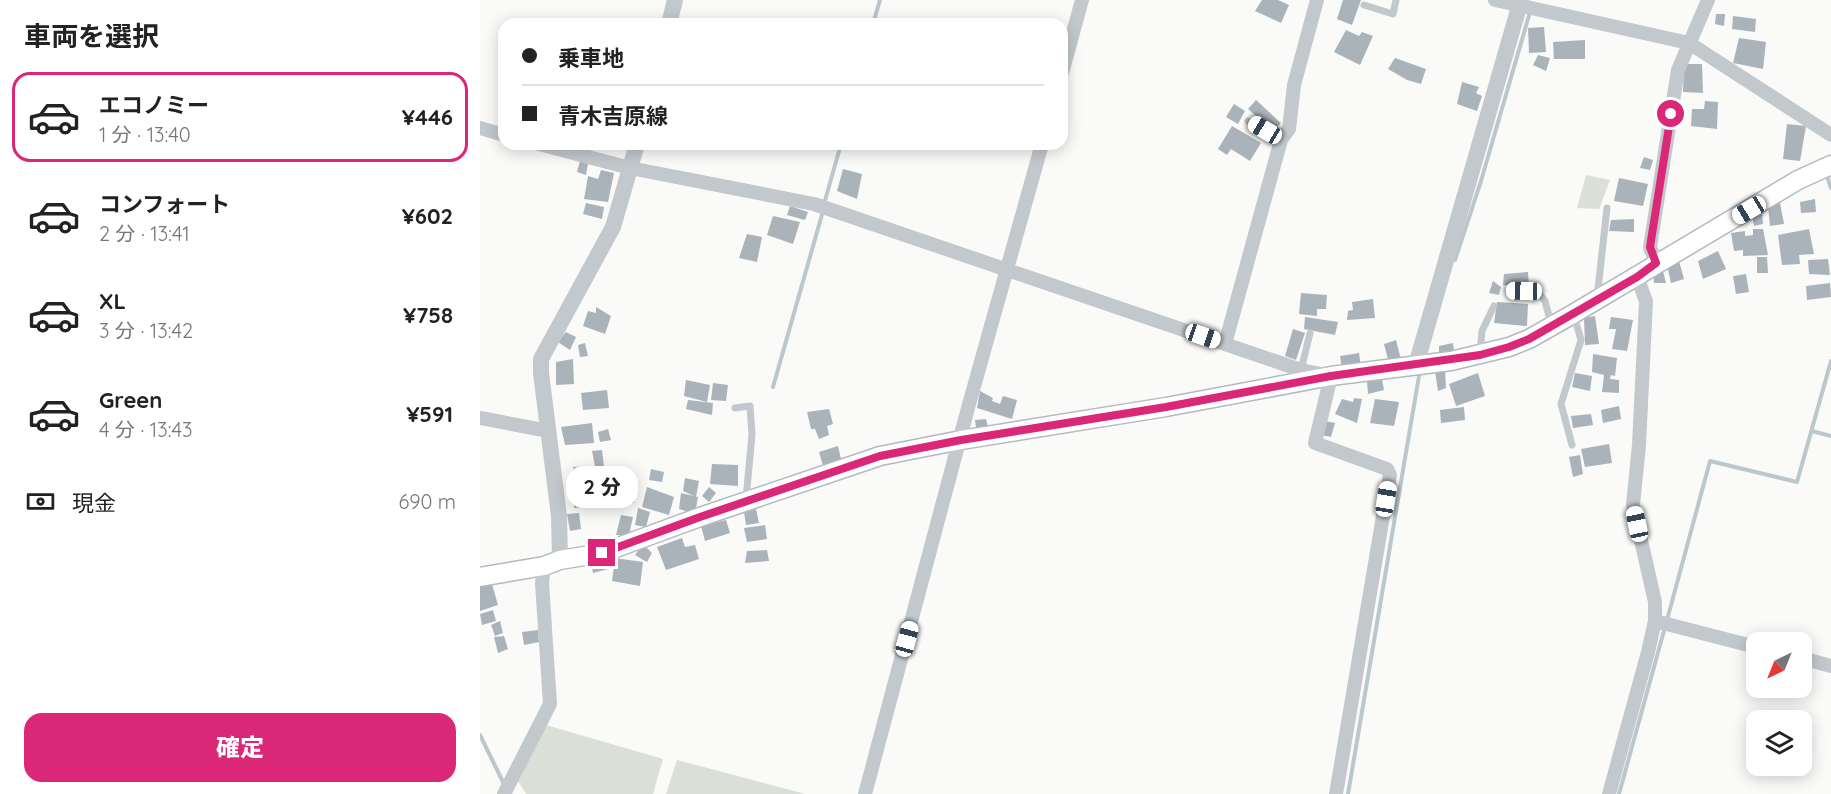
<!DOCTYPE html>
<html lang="ja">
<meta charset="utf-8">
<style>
:root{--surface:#fff;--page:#f2f2f2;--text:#222;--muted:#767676;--line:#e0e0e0;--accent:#db2777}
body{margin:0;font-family:Quicksand,"Noto Sans JP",sans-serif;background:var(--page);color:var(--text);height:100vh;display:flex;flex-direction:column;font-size:22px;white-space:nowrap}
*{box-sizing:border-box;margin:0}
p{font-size:20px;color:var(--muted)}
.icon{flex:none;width:33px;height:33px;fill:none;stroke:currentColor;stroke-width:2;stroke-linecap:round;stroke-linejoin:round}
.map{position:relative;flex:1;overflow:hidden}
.panel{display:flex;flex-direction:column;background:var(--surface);width:480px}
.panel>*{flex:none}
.banner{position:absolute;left:18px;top:18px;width:570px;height:132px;border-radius:18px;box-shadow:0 3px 15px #0003;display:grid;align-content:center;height:132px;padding:0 24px;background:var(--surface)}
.needle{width:39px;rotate:223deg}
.controls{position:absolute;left:1266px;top:632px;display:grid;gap:12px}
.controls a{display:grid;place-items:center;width:66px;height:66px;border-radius:12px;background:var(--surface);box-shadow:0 3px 15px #0003;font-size:30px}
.end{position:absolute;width:27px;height:27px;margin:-14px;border:8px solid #db2777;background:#fff;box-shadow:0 0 0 3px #fff}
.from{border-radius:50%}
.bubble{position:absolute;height:42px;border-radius:18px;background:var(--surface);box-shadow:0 3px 15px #0003;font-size:20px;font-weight:800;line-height:42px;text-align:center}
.car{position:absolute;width:18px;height:36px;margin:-18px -9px;border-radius:8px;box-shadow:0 0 4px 2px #0007;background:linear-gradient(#fff 24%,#345 0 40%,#fff 0 76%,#345 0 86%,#fff 0)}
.banner b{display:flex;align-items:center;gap:21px;height:57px;font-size:22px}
.banner b+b{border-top:2px solid var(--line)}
.banner i{width:15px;height:15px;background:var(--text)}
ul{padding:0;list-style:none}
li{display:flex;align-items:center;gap:18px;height:90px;margin:0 12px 9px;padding:0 12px;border:3px solid transparent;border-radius:18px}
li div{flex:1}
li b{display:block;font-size:22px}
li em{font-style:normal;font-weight:800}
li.on{border-color:var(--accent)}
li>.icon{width:54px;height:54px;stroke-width:1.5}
h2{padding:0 24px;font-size:27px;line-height:72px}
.pay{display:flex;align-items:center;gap:15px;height:66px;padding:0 24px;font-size:22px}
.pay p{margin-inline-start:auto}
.button{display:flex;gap:12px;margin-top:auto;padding:12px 24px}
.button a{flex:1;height:69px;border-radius:18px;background:var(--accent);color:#fff;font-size:24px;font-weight:800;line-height:69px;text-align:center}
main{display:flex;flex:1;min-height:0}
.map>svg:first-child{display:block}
.green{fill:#dadfd7}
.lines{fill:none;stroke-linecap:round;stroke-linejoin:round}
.stream{stroke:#bbc7cb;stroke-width:4}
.building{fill:#aab3b9}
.secondary-casing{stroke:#b3babf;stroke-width:21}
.service{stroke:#c3c8cc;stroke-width:7}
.minor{stroke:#c3c8cc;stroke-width:14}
.tertiary{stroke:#c3c8cc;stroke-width:16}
.secondary{stroke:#fff;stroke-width:18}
.route{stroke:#db2777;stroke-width:8}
</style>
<main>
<section class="panel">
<h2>車両を選択</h2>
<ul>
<li class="on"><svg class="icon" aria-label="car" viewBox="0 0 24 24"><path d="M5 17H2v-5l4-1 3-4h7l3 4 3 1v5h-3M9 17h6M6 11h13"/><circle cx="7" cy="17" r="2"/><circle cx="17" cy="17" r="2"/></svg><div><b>エコノミー</b><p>1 分 · 13:40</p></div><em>¥446</em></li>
<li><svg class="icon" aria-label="car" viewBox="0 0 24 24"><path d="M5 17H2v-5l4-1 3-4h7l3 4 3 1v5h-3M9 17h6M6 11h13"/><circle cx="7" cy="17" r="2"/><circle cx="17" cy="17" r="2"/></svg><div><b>コンフォート</b><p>2 分 · 13:41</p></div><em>¥602</em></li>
<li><svg class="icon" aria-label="car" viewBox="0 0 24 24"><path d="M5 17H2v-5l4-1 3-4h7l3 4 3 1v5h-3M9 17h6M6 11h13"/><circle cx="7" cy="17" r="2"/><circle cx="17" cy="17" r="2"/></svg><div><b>XL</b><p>3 分 · 13:42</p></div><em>¥758</em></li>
<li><svg class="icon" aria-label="car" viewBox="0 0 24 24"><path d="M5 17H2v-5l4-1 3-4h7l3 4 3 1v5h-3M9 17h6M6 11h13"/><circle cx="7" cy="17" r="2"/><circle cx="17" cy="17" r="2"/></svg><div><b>Green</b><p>4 分 · 13:43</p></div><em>¥591</em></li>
</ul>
<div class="pay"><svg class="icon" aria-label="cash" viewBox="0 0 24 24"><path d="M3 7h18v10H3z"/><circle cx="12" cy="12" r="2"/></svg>現金<p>690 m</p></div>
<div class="button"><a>確定</a></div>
</section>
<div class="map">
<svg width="1351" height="794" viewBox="0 0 1351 794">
<rect width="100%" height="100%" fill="#fafaf8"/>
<path class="green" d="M1106,175L1130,180L1119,209L1097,208Z
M66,725L183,759L173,794H46L38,781Z
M197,760L325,794H186Z"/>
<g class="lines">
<path class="stream" d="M393,24L400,0
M1346,173L1351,188
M344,204L361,144
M975,260L1001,181L1050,12
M293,387L343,211
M1332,431L1351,436
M1187,620L1230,461L1317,482L1351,361
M0,735L23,782
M868,794L940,370
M1139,794L1185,627"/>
</g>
<path class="building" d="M782,0H798L809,5L801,23L775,11Z
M863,0H881L872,25L857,19Z
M1236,14H1245L1244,26L1235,24Z
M1253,16L1276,19L1275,32L1252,29Z
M1064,27L1066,52L1049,53L1048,28Z
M866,30L879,36L882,32L893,36L880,65L854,52Z
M1259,38L1286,42L1283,69L1253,63Z
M1105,40V59H1074L1073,42Z
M1058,55L1070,58L1066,71L1053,65Z
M915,58L946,69L941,84L927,80L908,69Z
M1204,64H1222L1223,93L1203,92Z
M982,82L999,87L996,93L1002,96L997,111L977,104Z
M776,100L801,123L793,131L768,109Z
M1225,101L1238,102L1237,129L1211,126L1212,109H1224Z
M754,104L765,111L758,124L746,117Z
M1307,124L1326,126L1320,161L1303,159Z
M752,126L781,143L770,161L751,149L747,155L738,149Z
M1164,157L1173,160L1170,170L1160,168Z
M100,161L108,164L106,175L97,172Z
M363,169L382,174L377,199L357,191Z
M121,170L134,173L128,202L104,199L108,176L118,179Z
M1139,178L1168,184L1163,206L1134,201Z
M1335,199L1336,212L1321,213L1320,202Z
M106,203L124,207L122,219L103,214Z
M1300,203L1304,224L1290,226L1288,206Z
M310,206L328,212L325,220L307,215Z
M1282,211L1283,224L1274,226L1272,215Z
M293,216L320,222L313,244L287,235Z
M1154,219V232L1129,231L1131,220Z
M1273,229H1283L1288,255L1263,256V250L1254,251L1251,233L1265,231V236L1273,235Z
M1329,229L1334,254L1319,255L1320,264L1302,265L1298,235Z
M267,234L282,237L277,262L259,258Z
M1238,251L1246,269L1223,279L1218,261Z
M1277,257H1287L1288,273H1277Z
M1348,259L1350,275L1329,274L1328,260Z
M1199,261L1204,279L1191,283L1187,265Z
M1183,271L1186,283H1174L1173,273Z
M1048,272L1049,286L1023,285L1024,274Z
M1266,274L1269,292L1256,294L1253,276Z
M1013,281L1021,287L1019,295L1009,293Z
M1350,283L1351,297L1327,300L1326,286Z
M821,293L847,295L846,309H837V316L819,314Z
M893,299L895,318L867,320L868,311L873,310L872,302Z
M1017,302L1048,304L1047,326L1014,323Z
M116,307L131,316L125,334L103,326L108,311L116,313Z
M1115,316L1119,344L1105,345L1104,318Z
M825,317L858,322L855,335L824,329Z
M1131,317L1153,320L1147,351L1132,349L1136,329H1129Z
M813,329L825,333L816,360L805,356Z
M86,332L96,337L90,350L78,342Z
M916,340L921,360L909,363L904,344Z
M105,343L108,356L100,357L98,345Z
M973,343L974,352L959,355V346Z
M879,353L881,367L862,369L860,356Z
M1113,354L1137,358L1135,376L1131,375L1130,379L1139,380V393L1122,392L1124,375L1112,372Z
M93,359L94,384L76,385V362Z
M965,370L966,388L958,391L955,371Z
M998,373L1005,396L976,406L969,384Z
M1095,373L1112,376L1110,391L1092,387Z
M902,379L904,390L888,394L887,381Z
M206,380L230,385L227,402L204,396Z
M233,383L248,385L246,401L231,400Z
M127,390L129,408L103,410L101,393Z
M500,391L513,398L512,401L520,404L523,396L537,400L532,419L497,408Z
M874,398L882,399L877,423L855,414L862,399L873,402Z
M895,399L919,402L914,426L890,423Z
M208,400L233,403L232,415L206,409Z
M1139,406L1141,419L1123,423L1121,410Z
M984,407L985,420L961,423L960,410Z
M349,409L353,424L347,426L349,435L339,439L335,429H331L327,412Z
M1111,414L1113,425L1093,428L1091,416Z
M506,419L508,427L496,428L495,420Z
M845,421L855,423L851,437L841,435Z
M112,423L114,443L85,445L81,427Z
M128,429L131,440L120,442L118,432Z
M1129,444L1132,463L1105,467L1101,449Z
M358,446L361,459L343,466L339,452Z
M122,450L124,467L116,470L117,481L96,484L93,467L115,466L112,451Z
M1100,455L1103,474L1093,477L1089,457Z
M232,464L258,465V486L230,484Z
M171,469L184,472L182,482L169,480Z
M133,475L144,477L145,488L154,490V503L134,502Z
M205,478L219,481L216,497L203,491Z
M167,487L194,497L189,515L162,507Z
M229,487L236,493L229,502L222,496Z
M201,493L218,497L215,514L199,509Z
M116,494L117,506L94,508V496Z
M158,508L170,512L166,527L155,525Z
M276,509L279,523L266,525L264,512Z
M99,513L101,529L90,531L87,514Z
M141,515L153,517L149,535H136Z
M246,520L250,533L225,541L221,526Z
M285,525L287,539L267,542L264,528Z
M202,538L205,547L215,545L219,559L186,570L177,547Z
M163,544L172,553L167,562L155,555Z
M287,550L289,561L265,563L267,551Z
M125,558L128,569L113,573L111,562Z
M135,558L163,562L160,586L132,581Z
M11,581L18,605L0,611V584Z
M13,610L16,621L2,625L0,614Z
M20,621L23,633L15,636L11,625Z
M58,630L59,642L44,645L42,632Z
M24,636L28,649L18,653L14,637Z"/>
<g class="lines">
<g class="secondary-casing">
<path id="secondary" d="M0,577L64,566L80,560L122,553L220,517L400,456L481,440L686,407L851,376L971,361L1029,347L1049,339L1093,314L1318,180L1351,165"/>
</g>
<path class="service" d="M884,5L913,14L916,0
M768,121L801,140
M1030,291H1057L1065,301L1071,324
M1117,298L1127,208
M1000,353L1002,331L1014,306
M821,370L830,333
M255,408L270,406L272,435L266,499
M1092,445L1081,404L1101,340L1094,316"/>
<path class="minor" d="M1015,0L1209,43L1351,135
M582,73L602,0
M0,128L24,135
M59,144L150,168L334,204L821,370L851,376L835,443L907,469L910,475L856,794
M1176,263L1170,247L1198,70L1228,0
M745,344L801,140L809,129L814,85L837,0
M0,418L69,431
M1175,621L1276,647
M1322,658L1351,666
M24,794L70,704L62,583L64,566
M385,794L488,408L562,144
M1129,794L1168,652L1175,621V602L1153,505L1159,445L1166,301L1157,277"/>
<path class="tertiary" d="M189,24L195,0
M936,365L1041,0
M80,560L79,516L61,373V359L133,227L157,144"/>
<use href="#secondary" class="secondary"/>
</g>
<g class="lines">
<path class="route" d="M122,553L220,517L400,456L481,440L686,407L851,376L1000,355L1029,347L1049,339L1157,277L1176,263L1170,247L1191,114"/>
</g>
</svg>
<div class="controls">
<a><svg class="needle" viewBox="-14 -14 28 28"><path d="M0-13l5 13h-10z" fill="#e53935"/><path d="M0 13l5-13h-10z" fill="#767676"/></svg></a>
<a><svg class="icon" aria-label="layers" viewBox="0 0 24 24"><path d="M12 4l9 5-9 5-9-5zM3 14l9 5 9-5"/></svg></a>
</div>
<i class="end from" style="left:1191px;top:114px"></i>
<i class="end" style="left:122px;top:553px"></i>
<div class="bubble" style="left:86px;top:466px;width:72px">2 分</div>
<i class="car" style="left:785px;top:130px;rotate:301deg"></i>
<i class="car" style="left:1269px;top:210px;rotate:239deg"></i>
<i class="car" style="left:1044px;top:291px;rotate:271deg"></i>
<i class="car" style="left:723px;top:336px;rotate:109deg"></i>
<i class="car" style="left:906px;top:499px;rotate:9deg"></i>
<i class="car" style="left:1157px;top:524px;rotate:348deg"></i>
<i class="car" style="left:427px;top:639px;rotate:15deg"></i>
<div class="banner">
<b><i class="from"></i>乗車地</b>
<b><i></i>青木吉原線</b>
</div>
</div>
</main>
